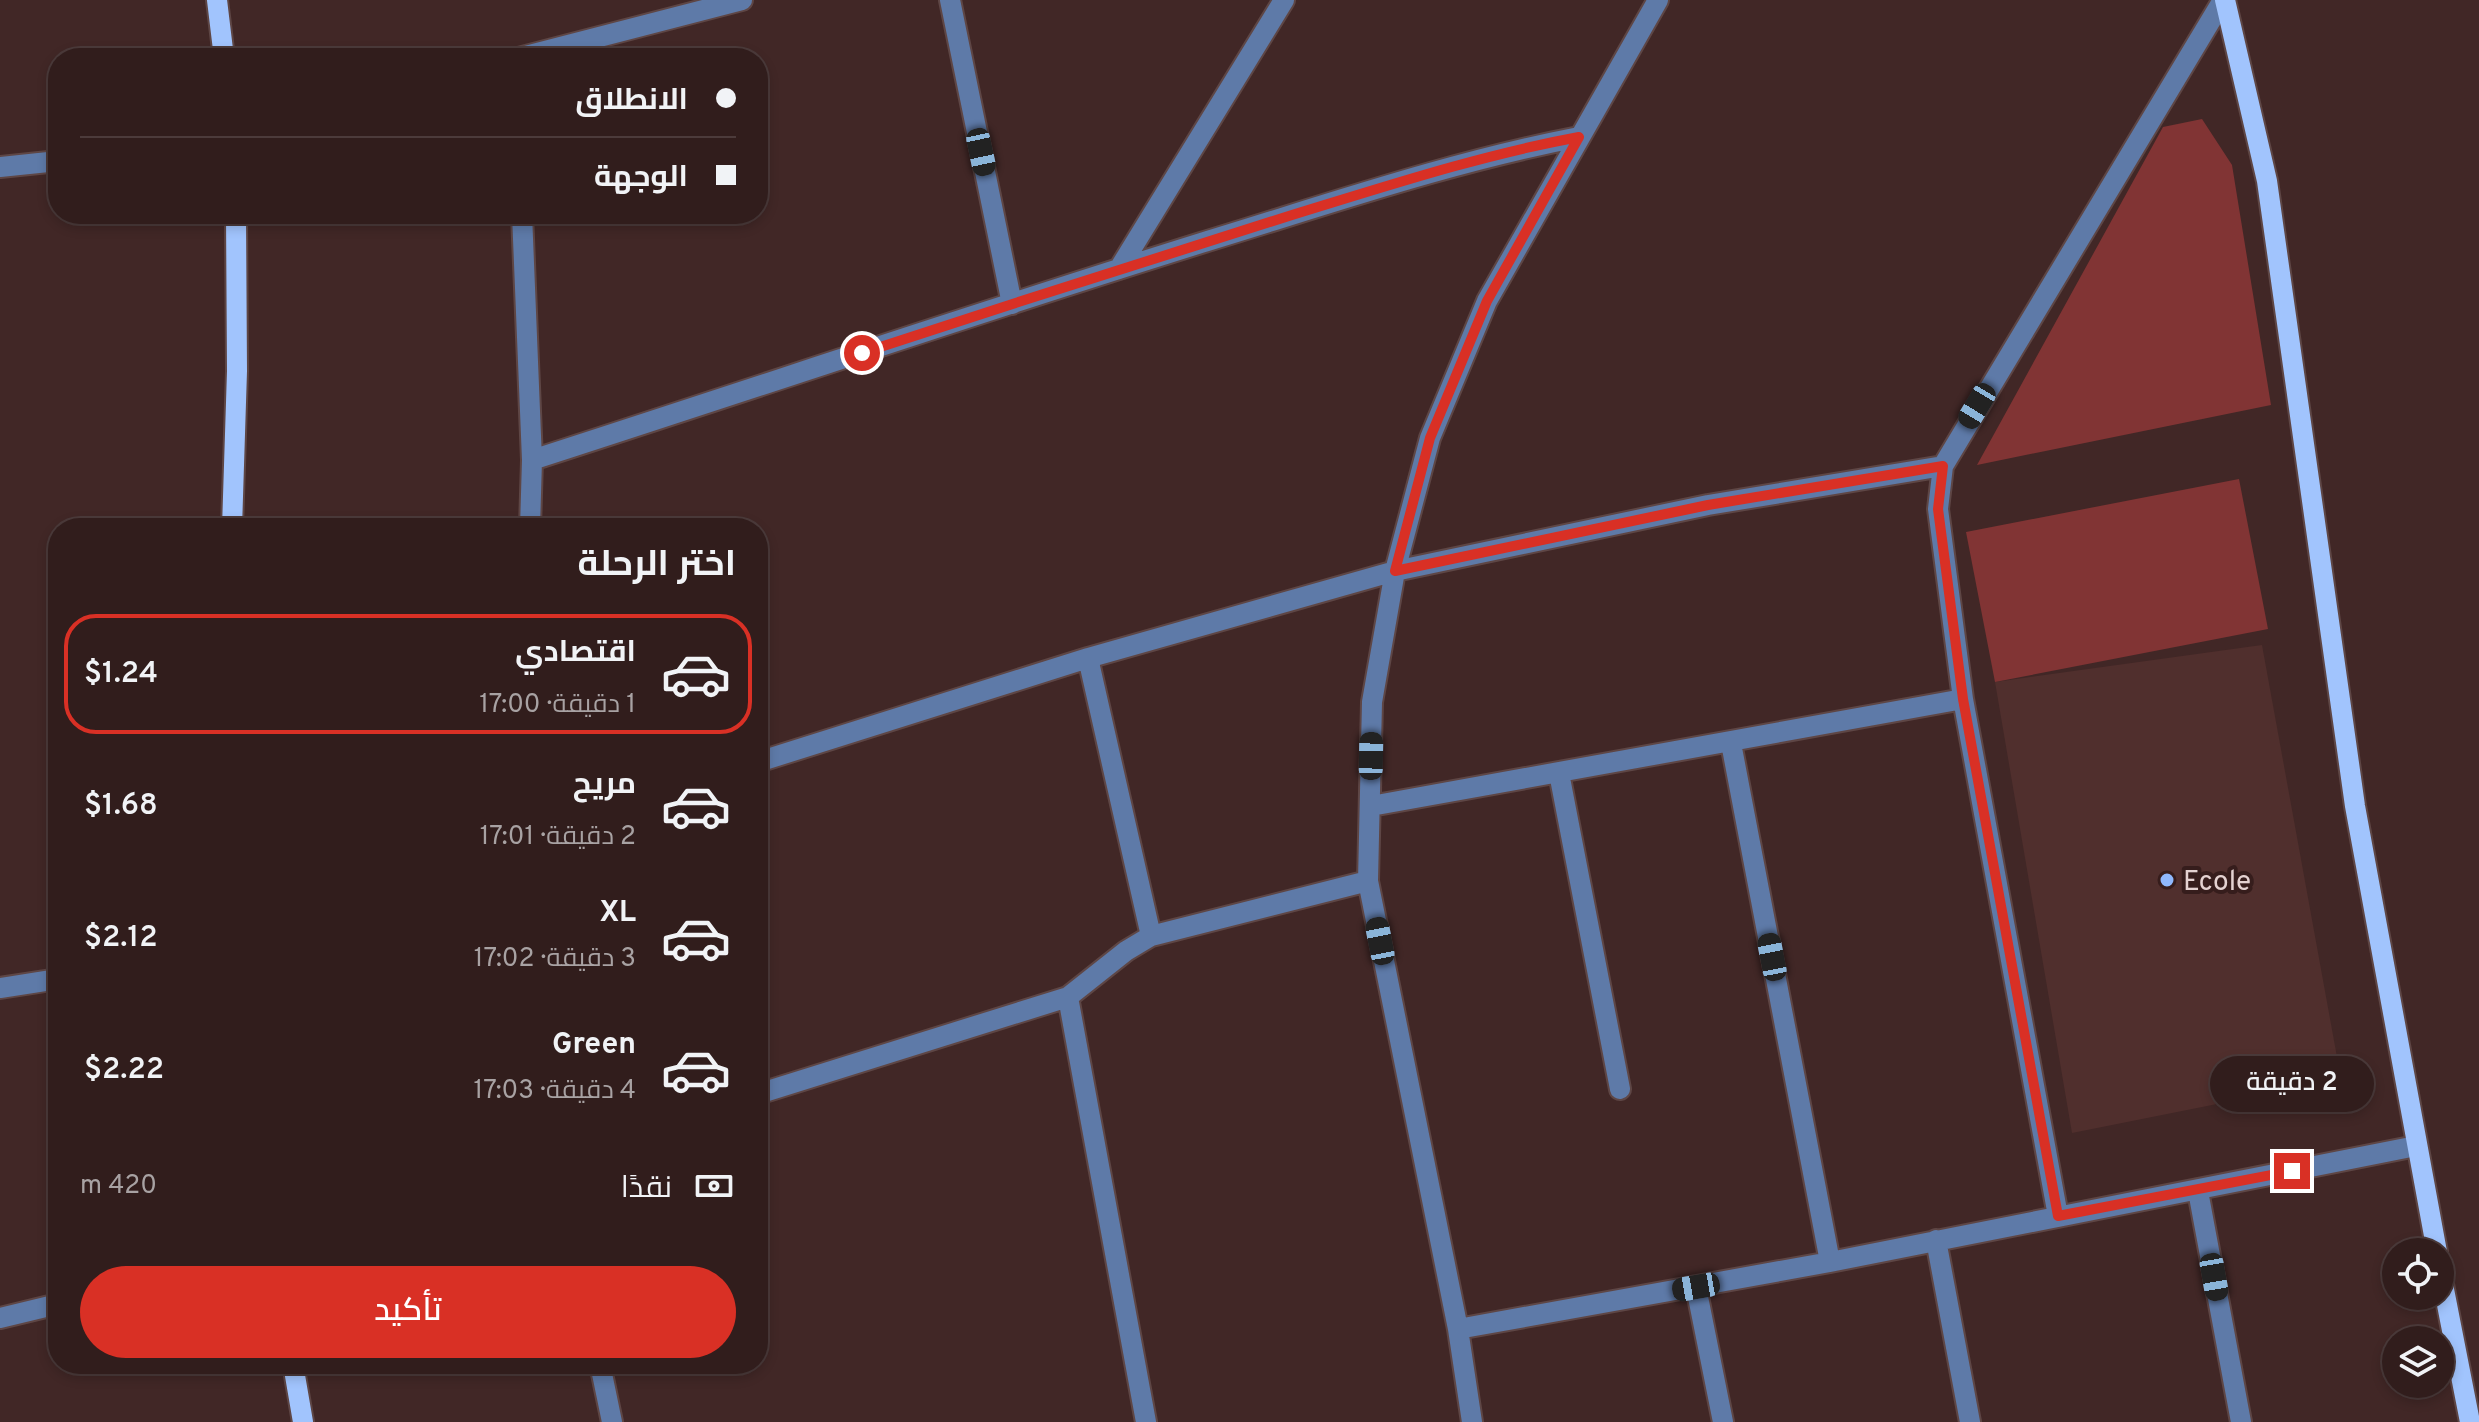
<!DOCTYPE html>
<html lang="ar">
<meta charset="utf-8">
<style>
:root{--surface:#311d1c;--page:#392625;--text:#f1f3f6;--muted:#a8a2a3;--line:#4c3b3b;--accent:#d93025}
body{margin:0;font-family:Overpass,Cairo,sans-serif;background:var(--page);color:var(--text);direction:rtl;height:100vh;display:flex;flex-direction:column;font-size:30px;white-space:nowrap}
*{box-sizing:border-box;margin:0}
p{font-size:26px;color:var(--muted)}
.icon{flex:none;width:44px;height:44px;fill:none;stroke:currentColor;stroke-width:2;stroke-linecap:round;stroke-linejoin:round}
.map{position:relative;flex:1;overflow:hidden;direction:ltr}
.panel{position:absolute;left:48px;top:518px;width:720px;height:856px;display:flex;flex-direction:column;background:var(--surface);border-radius:32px;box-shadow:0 4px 12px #0003,0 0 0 2px var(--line);direction:rtl}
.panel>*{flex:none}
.banner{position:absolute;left:48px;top:48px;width:720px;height:176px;border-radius:32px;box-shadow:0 4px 12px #0003,0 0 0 2px var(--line);direction:rtl;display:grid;align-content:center;height:176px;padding:0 32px;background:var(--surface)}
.fabs{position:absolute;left:2382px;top:1238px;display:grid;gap:16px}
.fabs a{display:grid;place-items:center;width:72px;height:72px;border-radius:50%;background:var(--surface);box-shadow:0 4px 12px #0003,0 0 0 2px var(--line);font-size:40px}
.end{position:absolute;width:36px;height:36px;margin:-18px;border:10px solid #d93025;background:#fff;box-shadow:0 0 0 4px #fff}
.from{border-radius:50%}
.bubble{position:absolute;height:56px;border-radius:28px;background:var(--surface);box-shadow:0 4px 12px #0003,0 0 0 2px var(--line);font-size:26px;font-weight:600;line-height:56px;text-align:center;direction:rtl}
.car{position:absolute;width:24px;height:48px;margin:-24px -12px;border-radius:10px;box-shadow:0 0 6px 2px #0007;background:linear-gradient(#222 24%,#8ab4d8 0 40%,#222 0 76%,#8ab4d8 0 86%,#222 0)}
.banner b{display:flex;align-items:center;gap:28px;height:76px;font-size:30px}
.banner b+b{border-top:2px solid var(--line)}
.banner i{width:20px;height:20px;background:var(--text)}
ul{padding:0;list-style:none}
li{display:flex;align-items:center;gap:24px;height:120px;margin:0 16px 12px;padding:0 16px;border:4px solid transparent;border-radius:32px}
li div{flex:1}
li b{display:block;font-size:30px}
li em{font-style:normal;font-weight:600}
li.on{border-color:var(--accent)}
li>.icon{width:72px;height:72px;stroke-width:1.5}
h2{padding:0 32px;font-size:36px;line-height:96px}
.pay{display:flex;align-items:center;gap:20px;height:88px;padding:0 32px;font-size:30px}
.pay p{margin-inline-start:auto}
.action{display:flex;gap:16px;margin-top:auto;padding:16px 32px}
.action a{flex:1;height:92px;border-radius:48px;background:var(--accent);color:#fff;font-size:32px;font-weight:600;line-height:92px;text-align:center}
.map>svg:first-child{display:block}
.built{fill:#502f2d}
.green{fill:#813434}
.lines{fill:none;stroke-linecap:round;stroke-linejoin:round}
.minor-casing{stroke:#5e4645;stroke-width:24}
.major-casing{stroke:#5e4645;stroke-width:24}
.minor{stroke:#5e7aa8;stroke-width:20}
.major{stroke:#a1c4fd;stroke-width:20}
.route{stroke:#d93025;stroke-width:10}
.poi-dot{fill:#8fb8fd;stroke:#361d1c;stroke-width:3}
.labels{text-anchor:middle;stroke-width:8;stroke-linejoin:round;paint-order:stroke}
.poi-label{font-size:28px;fill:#e4d2d1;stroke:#361d1c;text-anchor:start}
</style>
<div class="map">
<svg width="2479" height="1422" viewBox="0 0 2479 1422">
<rect width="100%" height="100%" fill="#412726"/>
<path class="built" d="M2262,645L2341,1079L2072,1133L1995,682Z"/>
<path class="green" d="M2202,119L2232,165L2271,405L1977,465L2163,127Z
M2239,479L2268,629L1995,682L1966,532Z"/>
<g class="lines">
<g class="minor-casing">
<path id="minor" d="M950,0L1012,304
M518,58L742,0
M0,167L58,161
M522,214L532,460L530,528
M1119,269L1284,0
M532,460C755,388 977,313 1201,243C1326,205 1450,162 1579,137
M1088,658L1151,936
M1731,743L1830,1262
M758,762L1088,658L1395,571L1708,505L1943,466
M1559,773L1620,1089
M1371,806L1963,699
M0,988L58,979
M1068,997L1146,1422
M758,1094L1068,997L1126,951L1151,936L1368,881
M2198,1191L2241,1422
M2058,1216L1963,699L1938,509L1943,466L2223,0
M1936,1240L1970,1422
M1696,1287L1723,1422
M0,1318L58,1304
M1458,1329L1830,1262L2416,1146
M600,1364L612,1422
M1472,1422L1458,1329L1368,881L1372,702L1395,571L1430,438L1487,301L1658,0"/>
</g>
<g class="major-casing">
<path id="major" d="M217,0L224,58
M2225,0L2267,181L2355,806L2437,1252
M232,528L237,371L236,214
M2440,1269L2470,1422
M293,1364L303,1422"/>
</g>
<use href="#minor" class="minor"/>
<use href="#major" class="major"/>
</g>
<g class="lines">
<path class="route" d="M862,353C1005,306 1148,260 1292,215C1387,186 1481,155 1579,137L1487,301L1430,438L1395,571L1708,505L1943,466L1938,509L1963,699L2058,1216L2292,1171"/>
</g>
<circle class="poi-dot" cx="2167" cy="880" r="8"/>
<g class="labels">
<g class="poi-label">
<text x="2183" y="890">Ecole</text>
</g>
</g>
</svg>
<div class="fabs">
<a><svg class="icon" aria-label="locate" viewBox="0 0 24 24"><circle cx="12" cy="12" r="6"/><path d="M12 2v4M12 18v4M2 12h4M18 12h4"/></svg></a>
<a><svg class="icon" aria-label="layers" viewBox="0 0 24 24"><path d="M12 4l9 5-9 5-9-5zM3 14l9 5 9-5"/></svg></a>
</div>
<i class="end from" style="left:862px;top:353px"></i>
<i class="end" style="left:2292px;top:1171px"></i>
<div class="bubble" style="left:2210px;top:1056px;width:164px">2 دقيقة</div>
<i class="car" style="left:981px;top:152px;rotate:168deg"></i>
<i class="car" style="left:1977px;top:406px;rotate:211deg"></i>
<i class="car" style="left:1371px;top:756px;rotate:1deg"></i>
<i class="car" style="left:1380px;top:941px;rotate:349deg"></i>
<i class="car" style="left:1772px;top:957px;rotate:349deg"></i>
<i class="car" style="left:2214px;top:1277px;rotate:170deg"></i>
<i class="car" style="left:1696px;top:1287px;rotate:260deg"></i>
<div class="banner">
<b><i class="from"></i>الانطلاق</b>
<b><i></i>الوجهة</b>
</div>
<section class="panel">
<h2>اختر الرحلة</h2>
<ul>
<li class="on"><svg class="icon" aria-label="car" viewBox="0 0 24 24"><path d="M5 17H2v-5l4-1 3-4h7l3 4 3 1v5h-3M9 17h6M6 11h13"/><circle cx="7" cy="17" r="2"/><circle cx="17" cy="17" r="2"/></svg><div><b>اقتصادي</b><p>1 دقيقة · 17:00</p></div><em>$1.24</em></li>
<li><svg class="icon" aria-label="car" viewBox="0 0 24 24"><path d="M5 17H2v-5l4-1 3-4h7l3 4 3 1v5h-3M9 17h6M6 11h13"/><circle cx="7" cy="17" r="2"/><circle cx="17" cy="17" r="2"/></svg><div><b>مريح</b><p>2 دقيقة · 17:01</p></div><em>$1.68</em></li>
<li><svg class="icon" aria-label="car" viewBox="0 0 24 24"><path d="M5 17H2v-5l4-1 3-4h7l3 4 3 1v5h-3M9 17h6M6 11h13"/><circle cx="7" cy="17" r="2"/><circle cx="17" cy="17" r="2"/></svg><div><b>XL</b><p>3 دقيقة · 17:02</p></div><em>$2.12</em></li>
<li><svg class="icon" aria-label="car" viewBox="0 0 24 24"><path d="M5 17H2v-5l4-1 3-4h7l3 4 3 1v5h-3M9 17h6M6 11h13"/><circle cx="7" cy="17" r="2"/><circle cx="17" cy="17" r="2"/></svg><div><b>Green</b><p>4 دقيقة · 17:03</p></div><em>$2.22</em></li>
</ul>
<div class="pay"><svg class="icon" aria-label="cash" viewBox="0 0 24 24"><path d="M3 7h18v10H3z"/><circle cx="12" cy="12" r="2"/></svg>نقدًا<p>420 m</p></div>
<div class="action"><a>تأكيد</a></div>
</section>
</div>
